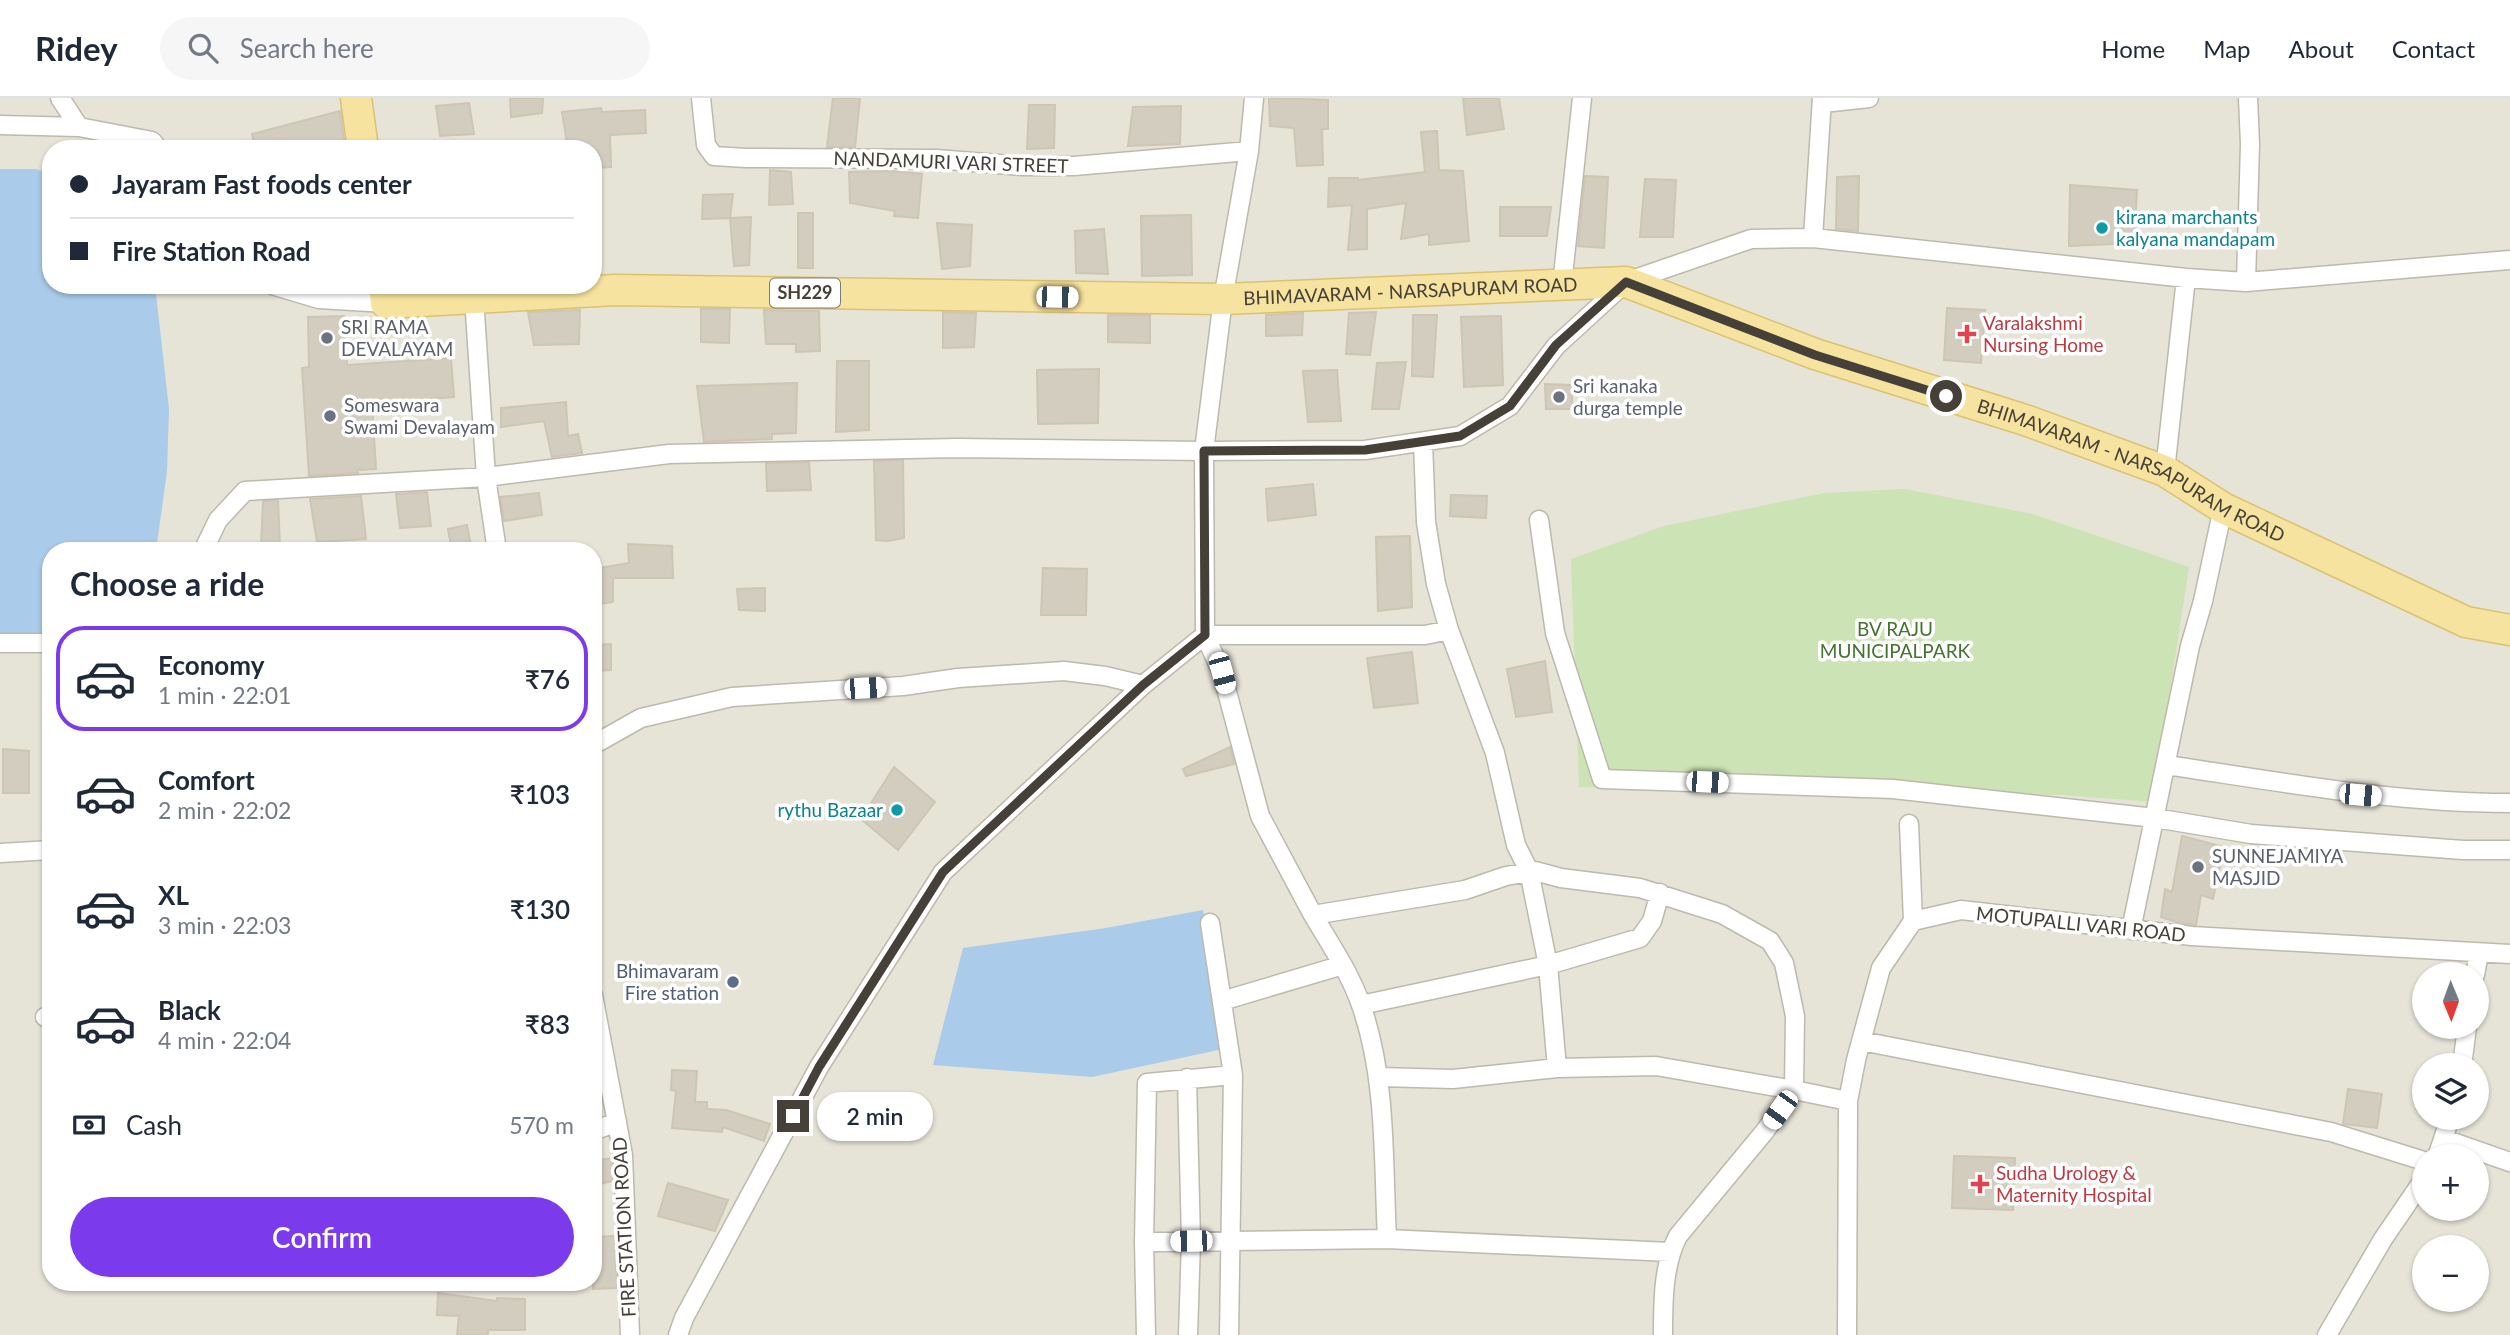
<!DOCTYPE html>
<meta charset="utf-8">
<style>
:root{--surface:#fff;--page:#f6f6f7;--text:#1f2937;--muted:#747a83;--line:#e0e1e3;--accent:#7c3aed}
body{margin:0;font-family:Lato,sans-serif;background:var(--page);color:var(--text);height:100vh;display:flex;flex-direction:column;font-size:26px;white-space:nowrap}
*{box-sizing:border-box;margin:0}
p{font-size:23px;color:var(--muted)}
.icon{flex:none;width:38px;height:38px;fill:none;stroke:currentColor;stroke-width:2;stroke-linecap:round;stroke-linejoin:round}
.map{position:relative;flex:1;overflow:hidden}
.sheet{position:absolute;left:42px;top:444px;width:560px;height:749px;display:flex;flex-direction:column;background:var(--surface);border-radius:28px;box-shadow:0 2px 5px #0004}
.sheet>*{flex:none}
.guide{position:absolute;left:42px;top:42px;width:560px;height:154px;border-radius:28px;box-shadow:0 2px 5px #0004;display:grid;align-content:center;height:154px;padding:0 28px;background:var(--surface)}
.needle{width:46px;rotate:179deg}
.controls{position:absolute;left:2412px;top:864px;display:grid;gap:14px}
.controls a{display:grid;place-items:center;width:77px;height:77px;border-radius:50%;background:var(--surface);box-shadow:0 2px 5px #0004;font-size:35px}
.end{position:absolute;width:32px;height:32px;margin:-16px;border:9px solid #464138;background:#fff;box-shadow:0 0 0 4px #fff}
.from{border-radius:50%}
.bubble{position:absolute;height:49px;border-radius:24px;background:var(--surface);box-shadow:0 2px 5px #0004;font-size:23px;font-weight:600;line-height:49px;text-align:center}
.car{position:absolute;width:21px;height:42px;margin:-21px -10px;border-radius:9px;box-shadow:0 0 5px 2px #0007;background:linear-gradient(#fff 24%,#345 0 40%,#fff 0 76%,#345 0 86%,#fff 0)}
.guide b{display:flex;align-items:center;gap:24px;height:66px;font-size:26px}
.guide b+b{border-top:2px solid var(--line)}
.guide i{width:18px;height:18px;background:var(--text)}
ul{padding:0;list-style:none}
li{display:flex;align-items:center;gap:21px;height:105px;margin:0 14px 10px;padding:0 14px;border:4px solid transparent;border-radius:28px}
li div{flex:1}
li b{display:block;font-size:26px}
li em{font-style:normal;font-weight:600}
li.on{border-color:var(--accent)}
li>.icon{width:63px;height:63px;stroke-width:1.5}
h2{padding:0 28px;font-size:32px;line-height:84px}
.pay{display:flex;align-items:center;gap:18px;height:77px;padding:0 28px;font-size:26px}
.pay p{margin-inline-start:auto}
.primary-button{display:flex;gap:14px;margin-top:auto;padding:14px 28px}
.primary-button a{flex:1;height:80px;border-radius:42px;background:var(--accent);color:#fff;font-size:28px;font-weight:600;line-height:80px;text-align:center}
header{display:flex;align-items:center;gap:42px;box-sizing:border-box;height:98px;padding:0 35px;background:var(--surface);border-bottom:2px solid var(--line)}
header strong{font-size:33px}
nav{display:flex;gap:38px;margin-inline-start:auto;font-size:24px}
.search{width:490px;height:63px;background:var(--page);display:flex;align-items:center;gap:18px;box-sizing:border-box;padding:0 24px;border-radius:38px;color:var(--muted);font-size:26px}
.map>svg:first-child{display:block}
.residential{fill:#e6e3d7;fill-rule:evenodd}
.green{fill:#cbe3b5}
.water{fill:#aacbea}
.building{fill:#d3cdbf;stroke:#cec5b3;stroke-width:2}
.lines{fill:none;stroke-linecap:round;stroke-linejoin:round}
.minor-casing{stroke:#bdb9ac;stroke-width:21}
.primary-casing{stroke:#dac270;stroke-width:33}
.minor{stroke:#fff;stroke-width:18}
.primary{stroke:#f6e39f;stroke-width:30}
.route{stroke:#464138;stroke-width:9}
.culture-dot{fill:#0f9aa8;stroke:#fff;stroke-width:2.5}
.health-dot{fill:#e0444e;stroke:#fff;stroke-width:2.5}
.worship-dot{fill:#6b7280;stroke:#fff;stroke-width:2.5}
.service-dot{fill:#5c6f8a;stroke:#fff;stroke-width:2.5}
.labels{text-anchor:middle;stroke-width:7;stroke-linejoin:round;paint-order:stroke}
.shield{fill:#fff;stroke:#7e7a74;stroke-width:2}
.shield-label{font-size:18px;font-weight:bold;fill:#464138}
.street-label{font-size:19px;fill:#464138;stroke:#fff}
.culture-label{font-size:19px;fill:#0d838f;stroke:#fff;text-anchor:start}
.health-label{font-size:19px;fill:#be3a42;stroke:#fff;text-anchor:start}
.worship-label{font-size:19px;fill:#5b616d;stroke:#fff;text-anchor:start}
.park-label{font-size:19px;fill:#447330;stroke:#fff}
.service-label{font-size:19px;fill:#4e5e75;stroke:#fff;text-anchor:end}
</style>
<header>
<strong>Ridey</strong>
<div class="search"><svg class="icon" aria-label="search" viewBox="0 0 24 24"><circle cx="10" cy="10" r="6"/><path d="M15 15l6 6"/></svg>Search here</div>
<nav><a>Home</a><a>Map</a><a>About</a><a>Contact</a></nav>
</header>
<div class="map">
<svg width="2510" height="1237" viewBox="0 0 2510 1237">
<rect width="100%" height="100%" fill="#f3f0e8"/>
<path class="residential" d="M0,0H2510V1237H0ZM51,51H593V187H51ZM51,453H593V1185H51ZM2424,877H2476V929H2424ZM2424,968H2476V1020H2424ZM2424,1059H2476V1111H2424ZM2424,1150H2476V1202H2424Z"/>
<path class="green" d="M1905,391L2033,416L2189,469L2153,704L2063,697L1579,689L1571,461L1664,428L1824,395Z
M593,935L605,1008L593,1013Z"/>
<path class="water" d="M0,71H35L51,75V187H155L169,311L167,373L156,453H51V540L0,546Z
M1203,812L1223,951L1092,979L933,967L963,850L1106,830Z"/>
<path class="building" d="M510,0H543L542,15L511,19Z
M833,0H860L855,49H827Z
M1269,0L1328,2V31H1322L1323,67L1297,68L1294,30L1270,28Z
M1463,0H1499L1504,31L1467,37Z
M469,5L474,36L440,38L436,8Z
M1029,7H1055L1054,50L1027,51Z
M1181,8L1180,46L1128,48L1133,9Z
M601,10L602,14L645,12L646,35L610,37L611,69L593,70V51H568L562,14Z
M340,13L345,49L343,51H255L252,36Z
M1437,33L1439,72L1463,73L1469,143L1429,147V136L1401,141L1406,105L1367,111V151L1348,152L1352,107L1328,109L1329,80H1358V82L1425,74L1421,34Z
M770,72L791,74L793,106L769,107Z
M890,73L922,76L918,120L894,118L895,113L850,105L849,74Z
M1585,78L1608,79L1604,150L1578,148Z
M1859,78L1858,133L1836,131L1837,79Z
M1645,81L1676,82L1673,139H1640Z
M2070,87L2137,92L2134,145L2069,148Z
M733,96L730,120L702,121L703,97Z
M1500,109H1551L1547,138H1500Z
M798,115H813V170H798Z
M1191,117L1192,177L1142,178L1141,118Z
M751,119L749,167L734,168L730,120Z
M937,125L972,127L970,168L942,171Z
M1104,131L1108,176L1076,175L1075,133Z
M1947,210L1985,212L1981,265L1944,262Z
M701,211H730L729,245L701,244Z
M580,212L579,246L534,247L528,214Z
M764,212L819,213L820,253L796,254V246H766Z
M943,214L976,215L974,249L943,250Z
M1376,214L1370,257L1346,256L1349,215Z
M1303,215L1302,237L1266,238V217Z
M1108,217H1150V245L1108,244Z
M1413,217H1437L1433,279L1412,278Z
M344,218L347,267L451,260L454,299L372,305L376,371L357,372L358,375L309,378L302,270L309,269L308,219Z
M1501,218L1503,287L1464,289L1461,219Z
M837,263H869V332L836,334Z
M1406,264L1399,311H1372L1377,265Z
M1099,271L1098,325L1038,326L1037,272Z
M1337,272L1341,323L1308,324L1303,273Z
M797,285L796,335L772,336V341L704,344L697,288Z
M1545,286L1572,287V311H1546Z
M566,304L568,338L578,336L582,355L552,359L544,323L501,329V310Z
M903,362L904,440L888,443L876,442L874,363Z
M809,364L811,392L767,393L766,365Z
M1313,386L1316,417L1268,423L1266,391Z
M427,394L431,428L400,430L396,396Z
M539,395L542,417L504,423L500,399Z
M1451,397L1487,398L1486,420L1450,418Z
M361,398L366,441L317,444L310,401Z
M278,402L280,449H261L263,403Z
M467,427L472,453H452L448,431Z
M1410,438L1412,509L1378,513L1376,439Z
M628,446L672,448L673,480H613V504L593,507V471L629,465Z
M1043,470L1087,471L1086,517H1041Z
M765,490V513L739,512L737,491Z
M611,546V572L593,573V547Z
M1412,554L1418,605L1374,610L1367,560Z
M1545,563L1552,614L1516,619L1507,571Z
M1230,649L1234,666L1186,678L1183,671Z
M3,651L29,653V695H3Z
M894,669L935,704L898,752L861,721Z
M2182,738L2224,749L2213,801L2201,797L2196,827L2179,825L2161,819L2165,791L2172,794Z
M672,972L697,973L695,1004H707V1011L726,1012L770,1026L764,1043L723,1029L722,1034L672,1030L676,993L671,992Z
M2348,991L2382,996L2377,1030L2343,1026Z
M1954,1058L2015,1060L2013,1112L1952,1110Z
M612,1060L613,1083L596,1087L593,1063Z
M668,1085L728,1102L715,1133L658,1118Z
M615,1138L617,1190L593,1191V1139Z
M438,1195L497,1203V1200L525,1201V1232H488V1237H457L459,1218L437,1217Z"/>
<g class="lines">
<g class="minor-casing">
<path id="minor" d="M60,0L79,29
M701,0L706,47L714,58L746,60L936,61L1023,68H1074L1249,53
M1823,5L1869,0
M0,27L79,29L152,43L158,51
M1813,140L1822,0
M2246,184L2250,46L2248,0
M272,187L319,201L386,205
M1562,187L1582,0
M474,200L486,379L497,453
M1423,344L1426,424L1436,486L1449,532L1495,655L1516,747L1529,773L1548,867L1557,970
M2165,373L2186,180
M1539,422L1555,535L1602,681L1893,691L2155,720L2251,736L2463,752H2510
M203,453L218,422L245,393L486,379L669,356L957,350L1204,353L1365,352L1460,338L1510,308L1556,248L1626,184L1751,141L1813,140L2186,180L2246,184L2510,162
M1449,532L1425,537H1205L1222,575L1260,718L1313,817L1465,792L1506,778L1535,773L1561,780L1640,790L1722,816L1770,843L1784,865L1795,918L1794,992L1848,1003
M0,545H51
M593,647L641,620L732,599L903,588L958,580L1064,573L1105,578L1143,587
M2166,667C2281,684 2394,705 2510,705
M1909,726L1913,823
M0,755L51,752
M1313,817C1330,846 1350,875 1361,907C1387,981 1383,1063 1387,1141
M1210,825L1233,977L1229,1237
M2131,832L2190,548L2203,503L2223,410
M2475,877L2479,855
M593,897L623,1057L630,1237
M1222,903L1343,867
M1361,907L1548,867L1640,840L1652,823L1660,795
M45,919H51
M1861,943L2331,1034L2424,1063
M2462,968L2467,929
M1379,979L1453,981L1557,970L1656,968L1794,992L1765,1033L1678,1138C1663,1167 1663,1204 1663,1237
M1187,980L1191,1143L1188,1237
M593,1033L617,1024
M2444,1041L2510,1064
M2437,1059L2450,1020
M1144,1144L1387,1141L1670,1154
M678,1237L684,1220L819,969L943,774L1143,587L1205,537L1204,353L1223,201L1249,53L1254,0
M1146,1237L1144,1144L1147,985L1233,977
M1847,1237L1848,1003L1856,962L1881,870L1913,823L1961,812L2192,838L2510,856
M2327,1237L2383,1141L2424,1081"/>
</g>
<g class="primary-casing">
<g id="primary">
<path d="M356,0L363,51"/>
<path id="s1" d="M384,187L386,205L615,192L1223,201L1626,184L1815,256L2025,322L2165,373L2223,410L2466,524L2510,532"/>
</g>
</g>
<use href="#minor" class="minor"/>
<use href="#primary" class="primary"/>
</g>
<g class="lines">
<path class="route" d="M793,1018L819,969L943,774L1143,587L1205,537L1204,353L1365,352L1460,338L1510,308L1556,247L1626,184L1815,257L1946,298"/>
</g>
<g class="culture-dot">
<circle cx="2102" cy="130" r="7"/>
<circle cx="897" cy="712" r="7"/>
</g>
<g class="health-dot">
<path d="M1963.5 225.5h7v7h7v7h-7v7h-7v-7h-7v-7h7z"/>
<path d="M1976.5 1075.5h7v7h7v7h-7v7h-7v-7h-7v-7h7z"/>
</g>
<g class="worship-dot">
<circle cx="327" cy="240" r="7"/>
<circle cx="1559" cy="299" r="7"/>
<circle cx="330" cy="318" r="7"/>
<circle cx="2198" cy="769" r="7"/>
</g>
<circle class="service-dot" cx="733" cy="884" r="7"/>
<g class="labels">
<rect class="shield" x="770" y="180.5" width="70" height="29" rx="5"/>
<g class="shield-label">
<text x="805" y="201">SH229</text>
</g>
<g class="street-label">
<text transform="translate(951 64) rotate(2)" y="7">NANDAMURI VARI STREET</text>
<text dy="7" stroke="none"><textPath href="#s1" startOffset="1043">BHIMAVARAM - NARSAPURAM ROAD</textPath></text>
<text dy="7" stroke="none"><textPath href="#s1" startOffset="1799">BHIMAVARAM - NARSAPURAM ROAD</textPath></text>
<text transform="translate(2081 826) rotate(6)" y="7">MOTUPALLI VARI ROAD</text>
<text transform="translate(624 1129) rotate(-93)" y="7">FIRE STATION ROAD</text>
</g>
<g class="culture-label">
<text x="2116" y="126">kirana marchants<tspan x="2116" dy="22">kalyana mandapam</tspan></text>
<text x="883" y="719" text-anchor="end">rythu Bazaar</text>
</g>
<g class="health-label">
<text x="1983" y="232">Varalakshmi<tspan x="1983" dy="22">Nursing Home</tspan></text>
<text x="1996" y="1082">Sudha Urology &amp;<tspan x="1996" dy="22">Maternity Hospital</tspan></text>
</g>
<g class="worship-label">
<text x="341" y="236">SRI RAMA<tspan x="341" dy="22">DEVALAYAM</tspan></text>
<text x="1573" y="295">Sri kanaka<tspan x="1573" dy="22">durga temple</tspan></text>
<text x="344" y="314">Someswara<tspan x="344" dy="22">Swami Devalayam</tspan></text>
<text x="2212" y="765">SUNNEJAMIYA<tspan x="2212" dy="22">MASJID</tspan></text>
</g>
<g class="park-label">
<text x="1895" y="538">BV RAJU<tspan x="1895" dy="22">MUNICIPALPARK</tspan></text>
</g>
<g class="service-label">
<text x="719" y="880">Bhimavaram<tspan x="719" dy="22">Fire station</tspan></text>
</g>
</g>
</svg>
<div class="controls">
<a><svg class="needle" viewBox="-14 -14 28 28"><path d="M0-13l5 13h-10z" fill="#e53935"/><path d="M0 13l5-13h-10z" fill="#747a83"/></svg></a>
<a><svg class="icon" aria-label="layers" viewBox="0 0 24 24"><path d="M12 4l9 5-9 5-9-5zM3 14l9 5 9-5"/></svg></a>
<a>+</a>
<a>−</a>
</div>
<i class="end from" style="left:1946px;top:298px"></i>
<i class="end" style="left:793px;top:1018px"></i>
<div class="bubble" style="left:817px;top:994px;width:116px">2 min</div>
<i class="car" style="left:1057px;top:199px;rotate:91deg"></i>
<i class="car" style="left:1222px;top:575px;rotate:165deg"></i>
<i class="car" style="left:865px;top:590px;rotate:87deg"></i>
<i class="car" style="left:1707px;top:684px;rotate:92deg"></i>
<i class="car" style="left:2360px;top:697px;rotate:95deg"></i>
<i class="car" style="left:1780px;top:1012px;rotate:216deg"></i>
<i class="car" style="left:1191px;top:1143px;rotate:269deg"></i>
<div class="guide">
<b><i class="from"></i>Jayaram Fast foods center</b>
<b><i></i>Fire Station Road</b>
</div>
<section class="sheet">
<h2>Choose a ride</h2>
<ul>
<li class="on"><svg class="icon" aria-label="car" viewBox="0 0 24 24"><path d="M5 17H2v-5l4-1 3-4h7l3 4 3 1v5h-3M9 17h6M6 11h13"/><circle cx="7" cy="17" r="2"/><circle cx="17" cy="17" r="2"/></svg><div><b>Economy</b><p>1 min · 22:01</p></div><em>₹76</em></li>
<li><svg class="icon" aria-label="car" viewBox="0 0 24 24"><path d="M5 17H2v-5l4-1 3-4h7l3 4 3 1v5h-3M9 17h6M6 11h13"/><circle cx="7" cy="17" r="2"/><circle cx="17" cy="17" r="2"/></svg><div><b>Comfort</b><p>2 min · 22:02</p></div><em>₹103</em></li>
<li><svg class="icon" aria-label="car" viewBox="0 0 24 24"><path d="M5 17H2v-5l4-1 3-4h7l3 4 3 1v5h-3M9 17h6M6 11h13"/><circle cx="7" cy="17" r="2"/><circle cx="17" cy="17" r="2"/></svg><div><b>XL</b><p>3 min · 22:03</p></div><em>₹130</em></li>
<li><svg class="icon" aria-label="car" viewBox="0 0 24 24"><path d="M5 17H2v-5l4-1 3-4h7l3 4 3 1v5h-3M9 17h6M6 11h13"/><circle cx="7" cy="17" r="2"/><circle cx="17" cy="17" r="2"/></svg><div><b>Black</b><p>4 min · 22:04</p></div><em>₹83</em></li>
</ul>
<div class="pay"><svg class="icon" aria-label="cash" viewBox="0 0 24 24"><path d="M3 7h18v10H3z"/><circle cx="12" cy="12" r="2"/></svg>Cash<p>570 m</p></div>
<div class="primary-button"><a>Confirm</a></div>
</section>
</div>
